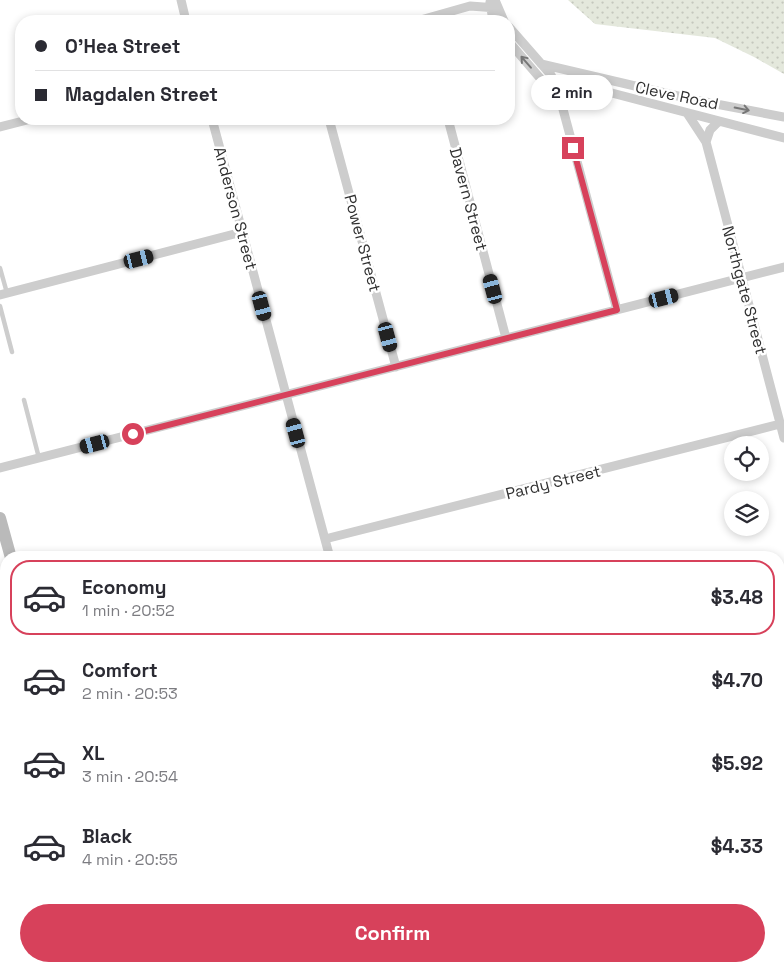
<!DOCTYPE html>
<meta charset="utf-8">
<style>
:root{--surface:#fff;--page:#f7f7f7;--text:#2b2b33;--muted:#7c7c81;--line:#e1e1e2;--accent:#d7415b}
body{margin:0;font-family:"Space Grotesk",sans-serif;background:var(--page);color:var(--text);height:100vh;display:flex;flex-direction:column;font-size:19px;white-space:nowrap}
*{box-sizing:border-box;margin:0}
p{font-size:16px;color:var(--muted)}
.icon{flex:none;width:28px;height:28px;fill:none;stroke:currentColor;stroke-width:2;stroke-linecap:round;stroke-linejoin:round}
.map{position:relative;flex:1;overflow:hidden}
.panel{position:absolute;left:0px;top:551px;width:785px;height:421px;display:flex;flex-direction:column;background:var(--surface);border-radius:20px 20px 0 0;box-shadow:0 2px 8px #0003}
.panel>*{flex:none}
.guide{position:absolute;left:15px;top:15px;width:500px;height:110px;border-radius:20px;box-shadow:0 2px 8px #0003;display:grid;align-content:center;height:110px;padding:0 20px;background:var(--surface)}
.controls{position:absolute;left:724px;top:436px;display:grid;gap:10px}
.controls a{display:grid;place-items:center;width:45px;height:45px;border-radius:50%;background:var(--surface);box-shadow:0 2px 8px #0003;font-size:25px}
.end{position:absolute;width:22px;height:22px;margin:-11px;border:6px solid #d7415b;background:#fff;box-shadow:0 0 0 2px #fff}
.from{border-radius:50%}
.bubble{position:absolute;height:35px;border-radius:18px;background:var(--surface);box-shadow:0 2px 8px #0003;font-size:16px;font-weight:700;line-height:35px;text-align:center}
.car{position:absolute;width:15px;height:30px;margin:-15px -8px;border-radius:6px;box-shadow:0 0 4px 1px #0007;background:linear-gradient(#222 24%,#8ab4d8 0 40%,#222 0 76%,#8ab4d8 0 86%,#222 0)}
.guide b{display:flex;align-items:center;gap:18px;height:48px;font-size:19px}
.guide b+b{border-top:1px solid var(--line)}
.guide i{width:12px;height:12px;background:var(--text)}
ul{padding:9px 0 0;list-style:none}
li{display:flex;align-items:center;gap:15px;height:75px;margin:0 10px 8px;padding:0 10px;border:2px solid transparent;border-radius:20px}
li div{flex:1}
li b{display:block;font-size:19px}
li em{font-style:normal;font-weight:700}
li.selected{border-color:var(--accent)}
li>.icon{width:45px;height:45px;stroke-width:1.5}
.button{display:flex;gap:10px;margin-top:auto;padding:10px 20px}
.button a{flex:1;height:58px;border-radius:30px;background:var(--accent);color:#fff;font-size:20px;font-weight:700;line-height:58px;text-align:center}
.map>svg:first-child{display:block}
.park{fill:url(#park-dots)}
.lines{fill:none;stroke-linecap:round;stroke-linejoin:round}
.lane{stroke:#cdcdcd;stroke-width:4.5}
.street{stroke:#cdcdcd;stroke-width:9}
.secondary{stroke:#bababa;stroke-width:12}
.oneway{stroke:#777}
.route{stroke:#d7415b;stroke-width:6}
.labels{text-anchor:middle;stroke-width:5;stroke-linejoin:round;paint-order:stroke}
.street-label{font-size:16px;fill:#303030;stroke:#fff}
</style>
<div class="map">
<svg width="784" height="972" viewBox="0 0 784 972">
<defs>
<pattern id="park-dots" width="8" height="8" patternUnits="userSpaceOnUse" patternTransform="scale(1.25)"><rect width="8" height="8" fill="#e4e8dc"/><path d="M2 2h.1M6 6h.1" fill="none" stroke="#c4c7bd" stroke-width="1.8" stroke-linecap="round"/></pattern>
</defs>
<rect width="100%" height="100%" fill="#fff"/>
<path class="park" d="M568,0H784V74L754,57L715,38L595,24Z"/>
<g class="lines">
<path class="lane" d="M0,268L7,293
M0,306L12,352
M24,400L39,458
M0,928L6,926
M0,936L4,950"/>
<path class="street" d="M181,0L186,21
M495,0L504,21
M490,2L493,21
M417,21L470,6L497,8
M509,27L551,75L557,87L617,310
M509,42L558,99
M541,64L695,100L784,117
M563,105C563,93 573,85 585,86L784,138
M687,113L706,142L784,438
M212,119L330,558
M329,119L396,367
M448,119L506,338
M0,127L31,119
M706,142L710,130L719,121
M0,295L242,232
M0,468L784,267
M325,539L780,424
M318,558L330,555
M779,577L784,575
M0,737L6,735
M779,770L784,789
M358,966L360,972
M485,966L487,972
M598,966L599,972
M698,966L699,972"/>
<path class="secondary" d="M0,518L11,558
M779,741L784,740
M0,953L6,951
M120,966L122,972"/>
</g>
<defs><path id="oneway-shaft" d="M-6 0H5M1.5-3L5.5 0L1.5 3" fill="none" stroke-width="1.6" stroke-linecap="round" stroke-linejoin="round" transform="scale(1.25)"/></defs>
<g class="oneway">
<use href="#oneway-shaft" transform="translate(526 62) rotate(-131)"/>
<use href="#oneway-shaft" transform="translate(742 109) rotate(11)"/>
</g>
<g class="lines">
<path class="route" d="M133,434L617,310L573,148"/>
</g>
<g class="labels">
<g class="street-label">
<text transform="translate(677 95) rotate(12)" y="6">Cleve Road</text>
<text transform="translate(469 199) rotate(75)" y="6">Davern Street</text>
<text transform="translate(236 208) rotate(75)" y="6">Anderson Street</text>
<text transform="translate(363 243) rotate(75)" y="6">Power Street</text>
<text transform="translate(745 290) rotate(75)" y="6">Northgate Street</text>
<text transform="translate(553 482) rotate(-14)" y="6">Pardy Street</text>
</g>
</g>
</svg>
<div class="controls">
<a><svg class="icon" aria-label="locate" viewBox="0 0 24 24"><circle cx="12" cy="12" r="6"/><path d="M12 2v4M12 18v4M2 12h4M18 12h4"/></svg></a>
<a><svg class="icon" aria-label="layers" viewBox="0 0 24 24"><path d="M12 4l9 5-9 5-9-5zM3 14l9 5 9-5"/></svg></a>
</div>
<i class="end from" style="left:133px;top:434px"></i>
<i class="end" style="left:573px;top:148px"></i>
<div class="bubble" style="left:531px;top:75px;width:82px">2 min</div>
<i class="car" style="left:139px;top:259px;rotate:76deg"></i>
<i class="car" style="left:493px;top:289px;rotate:345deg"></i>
<i class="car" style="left:664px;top:298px;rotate:76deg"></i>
<i class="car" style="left:262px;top:306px;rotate:165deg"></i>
<i class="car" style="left:388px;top:337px;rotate:165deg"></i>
<i class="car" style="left:296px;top:433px;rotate:345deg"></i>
<i class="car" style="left:95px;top:444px;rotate:255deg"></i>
<div class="guide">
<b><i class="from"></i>O'Hea Street</b>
<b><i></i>Magdalen Street</b>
</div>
<section class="panel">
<ul>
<li class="selected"><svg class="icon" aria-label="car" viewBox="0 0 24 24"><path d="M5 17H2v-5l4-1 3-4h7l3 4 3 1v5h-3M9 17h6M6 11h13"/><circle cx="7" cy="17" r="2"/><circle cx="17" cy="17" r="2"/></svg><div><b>Economy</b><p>1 min · 20:52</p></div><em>$3.48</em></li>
<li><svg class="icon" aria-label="car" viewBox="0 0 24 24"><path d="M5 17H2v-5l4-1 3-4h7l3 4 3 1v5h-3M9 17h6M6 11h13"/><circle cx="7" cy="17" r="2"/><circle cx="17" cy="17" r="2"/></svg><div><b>Comfort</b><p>2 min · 20:53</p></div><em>$4.70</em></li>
<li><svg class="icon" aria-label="car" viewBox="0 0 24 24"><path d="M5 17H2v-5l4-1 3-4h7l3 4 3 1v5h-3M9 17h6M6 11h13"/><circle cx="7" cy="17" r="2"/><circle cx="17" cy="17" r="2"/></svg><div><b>XL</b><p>3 min · 20:54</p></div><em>$5.92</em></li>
<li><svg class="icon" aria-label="car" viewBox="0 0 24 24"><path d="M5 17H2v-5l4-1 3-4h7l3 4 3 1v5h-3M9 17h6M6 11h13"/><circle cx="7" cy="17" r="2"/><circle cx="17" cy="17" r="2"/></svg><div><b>Black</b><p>4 min · 20:55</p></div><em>$4.33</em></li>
</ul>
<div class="button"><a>Confirm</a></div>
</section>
</div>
